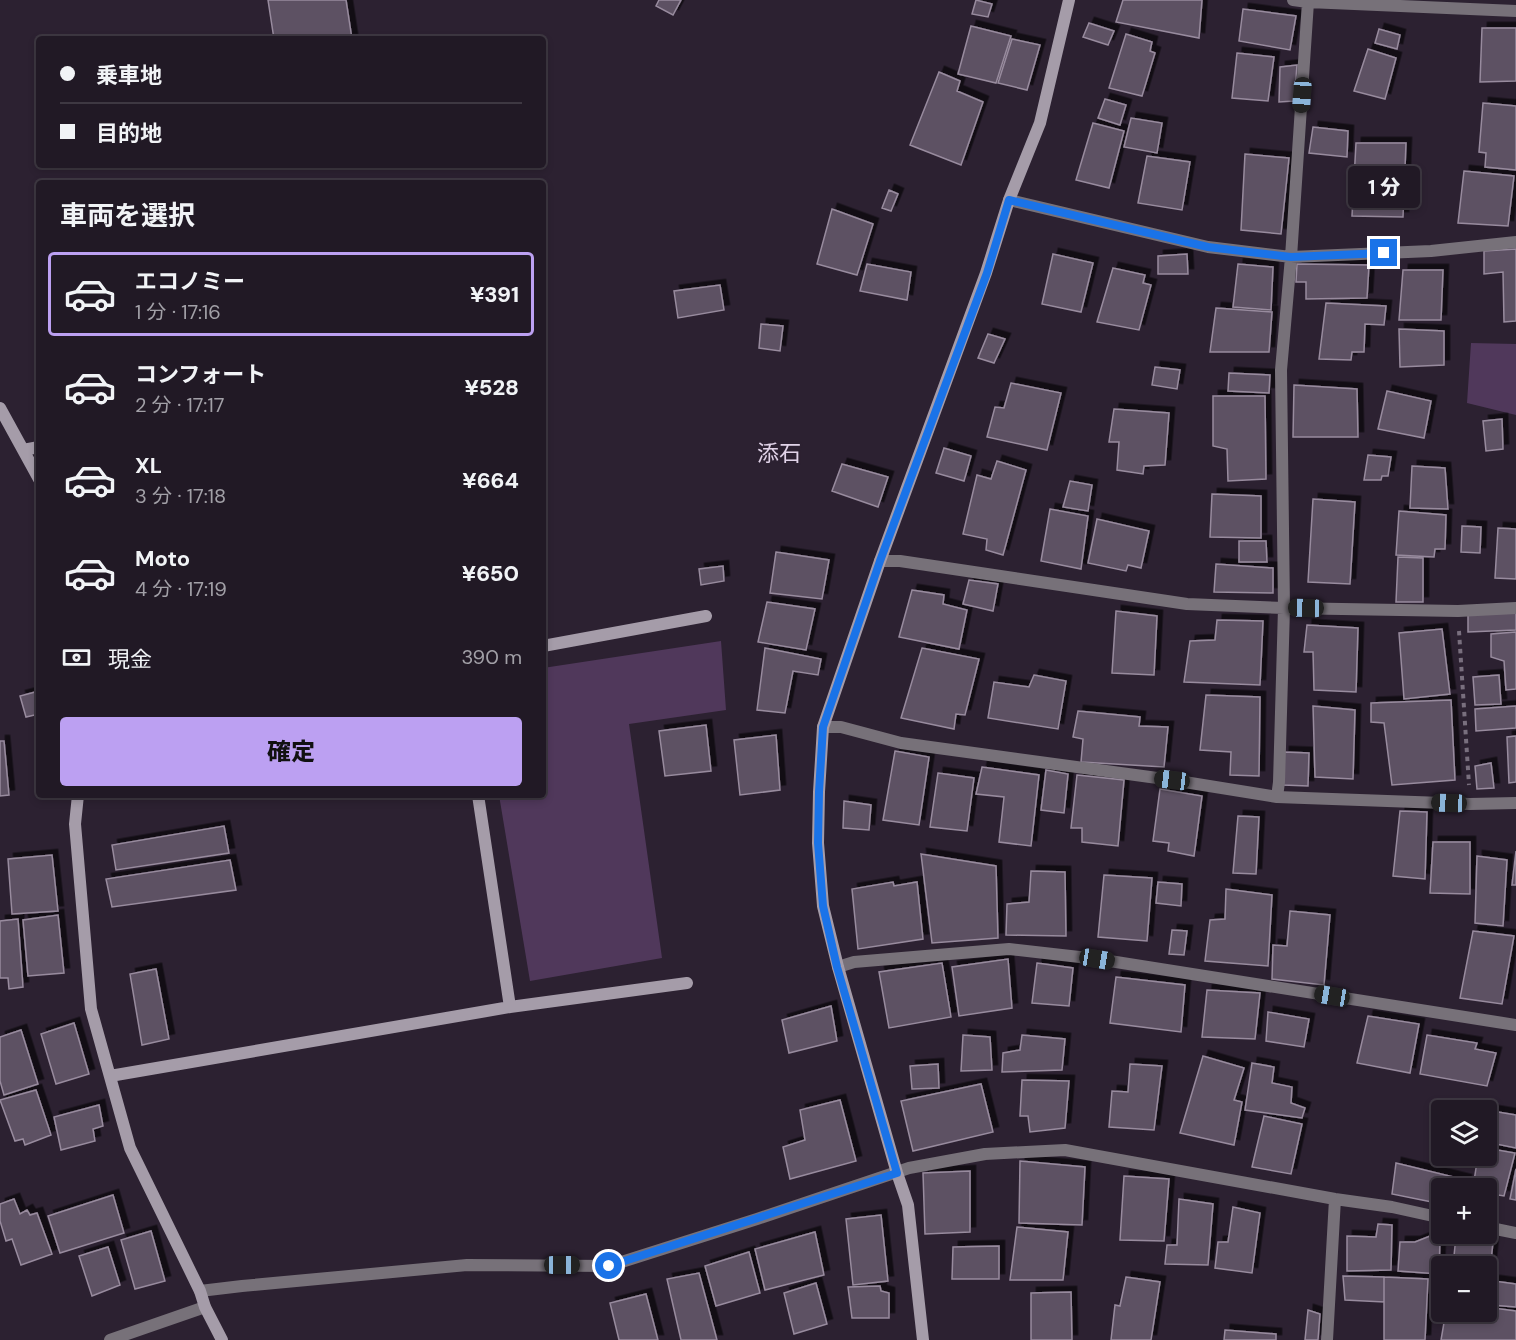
<!DOCTYPE html>
<html lang="ja">
<meta charset="utf-8">
<style>
:root{--surface:#211925;--page:#29222d;--text:#f1f3f6;--muted:#a2a0a7;--line:#3e3842;--accent:#bca0f2}
body{margin:0;font-family:"DM Sans","Noto Sans JP",sans-serif;background:var(--page);color:var(--text);height:100vh;display:flex;flex-direction:column;font-size:22px;white-space:nowrap}
*{box-sizing:border-box;margin:0}
p{font-size:20px;color:var(--muted)}
.icon{flex:none;width:33px;height:33px;fill:none;stroke:currentColor;stroke-width:2;stroke-linecap:round;stroke-linejoin:round}
.map{position:relative;flex:1;overflow:hidden}
.panel{position:absolute;left:36px;top:180px;width:510px;height:618px;display:flex;flex-direction:column;background:var(--surface);border-radius:6px;box-shadow:0 3px 9px #0003,0 0 0 2px var(--line)}
.panel>*{flex:none}
.guide{position:absolute;left:36px;top:36px;width:510px;height:132px;border-radius:6px;box-shadow:0 3px 9px #0003,0 0 0 2px var(--line);display:grid;align-content:center;height:132px;padding:0 24px;background:var(--surface)}
.tools{position:absolute;left:1431px;top:1100px;display:grid;gap:12px}
.tools a{display:grid;place-items:center;width:66px;height:66px;border-radius:6px;background:var(--surface);box-shadow:0 3px 9px #0003,0 0 0 2px var(--line);font-size:30px}
.end{position:absolute;width:27px;height:27px;margin:-14px;border:8px solid #1a73e8;background:#fff;box-shadow:0 0 0 3px #fff}
.from{border-radius:50%}
.bubble{position:absolute;height:42px;border-radius:6px;background:var(--surface);box-shadow:0 3px 9px #0003,0 0 0 2px var(--line);font-size:20px;font-weight:800;line-height:42px;text-align:center}
.car{position:absolute;width:18px;height:36px;margin:-18px -9px;border-radius:8px;box-shadow:0 0 4px 2px #0007;background:linear-gradient(#222 24%,#8ab4d8 0 40%,#222 0 76%,#8ab4d8 0 86%,#222 0)}
.guide b{display:flex;align-items:center;gap:21px;height:57px;font-size:22px}
.guide b+b{border-top:2px solid var(--line)}
.guide i{width:15px;height:15px;background:var(--text)}
ul{padding:0;list-style:none}
li{display:flex;align-items:center;gap:18px;height:84px;margin:0 12px 9px;padding:0 12px;border:3px solid transparent;border-radius:6px}
li div{flex:1}
li b{display:block;font-size:22px}
li em{font-style:normal;font-weight:800}
li.active{border-color:var(--accent)}
li>.icon{width:54px;height:54px;stroke-width:1.5}
h2{padding:0 24px;font-size:27px;line-height:72px}
.pay{display:flex;align-items:center;gap:15px;height:66px;padding:0 24px;font-size:22px}
.pay p{margin-inline-start:auto}
.primary-button{display:flex;gap:12px;margin-top:auto;padding:12px 24px}
.primary-button a{flex:1;height:69px;border-radius:6px;background:var(--accent);color:#111;font-size:24px;font-weight:800;line-height:69px;text-align:center}
.map>svg:first-child{display:block}
.green{fill:#50385b}
.building{fill:#5d5163;stroke:#988b9e;stroke-width:1.5;filter:url(#shadow)}
.lines{fill:none;stroke-linecap:round;stroke-linejoin:round}
.path{stroke:#796f7e;stroke-width:4;stroke-dasharray:4.5 4.5;stroke-linecap:butt}
.street{stroke:#777179;stroke-width:12}
.secondary{stroke:#a59ca9;stroke-width:12}
.route{stroke:#1a73e8;stroke-width:8}
.labels{text-anchor:middle;stroke-width:4.5;stroke-linejoin:round;paint-order:stroke}
.quarter-label{font-size:22px;fill:#e1d3e8;stroke:#2c2131}
</style>
<div class="map">
<svg width="1516" height="1340" viewBox="0 0 1516 1340">
<defs>
<filter id="shadow"><feDropShadow dx="5.5" dy="-5.5" stdDeviation="0" flood-color="#0009"/></filter>
</defs>
<rect width="100%" height="100%" fill="#2c2131"/>
<path class="green" d="M1471,343L1516,344V415L1467,403Z
M721,641L726,710L629,724L662,958L530,981L499,795H543V668Z"/>
<path class="building" d="M268,0H346L352,39H274Z
M659,0H681L673,15L656,6Z
M976,0L992,4L988,17L972,14Z
M1123,0H1202L1199,38L1116,22Z
M1243,9L1296,16L1290,50L1239,41Z
M1089,23L1114,31L1108,45L1083,37Z
M971,26L1011,36L996,83L958,74Z
M1482,28H1516V81L1480,82Z
M1379,29L1400,35L1397,49L1375,43Z
M1126,34L1152,42L1150,51L1155,53L1142,96L1109,88Z
M1012,39L1040,45L1027,90L998,83Z
M1368,49L1396,58L1385,99L1354,91Z
M1237,53L1274,57L1268,101L1232,98Z
M1297,65L1294,101L1279,102L1280,67Z
M939,72L960,81L957,91L983,102L961,165L910,145Z
M1105,99L1126,105L1120,125L1098,118Z
M1483,103L1516,106V170L1485,167L1486,153L1479,152Z
M1131,118L1162,123L1157,153L1124,147Z
M1093,123L1124,131L1109,188L1076,180Z
M1313,127L1348,131L1347,157L1309,153Z
M1356,143H1406L1403,217L1352,216Z
M1245,154L1289,158L1281,234L1241,230Z
M1147,156L1190,162L1182,210L1138,203Z
M1464,171L1514,176L1508,226L1458,223Z
M889,190L898,194L891,211L882,208Z
M832,209L873,224L857,275L817,264Z
M1516,249V321L1504,322L1503,272L1484,274V251Z
M1053,254L1093,263L1081,312L1042,304Z
M1187,254L1188,274H1158V256Z
M867,264L911,272L907,300L860,291Z
M1238,264L1273,267L1271,310L1233,307Z
M1297,264L1369,265L1367,298L1306,299V282H1296Z
M1113,268L1145,275L1143,283L1151,285L1139,330L1097,322Z
M1403,270H1443L1441,320H1399Z
M720,285L724,310L678,318L674,291Z
M1326,303L1386,306L1384,325L1365,324L1364,352H1352L1351,360L1319,359Z
M1216,308L1272,312L1269,352H1210Z
M761,324L783,326L780,351L759,348Z
M1399,329L1444,331V365L1400,367Z
M988,334L1005,339L994,363L978,358Z
M1155,367L1180,370L1177,389L1152,385Z
M1229,373L1270,375L1269,393L1228,391Z
M1011,383L1061,393L1047,450L987,437L995,407L1004,408Z
M1294,385L1357,389L1358,437H1293Z
M1387,391L1431,401L1424,438L1378,429Z
M1213,396H1265L1266,479L1228,481L1227,449L1213,446Z
M1114,409L1169,413L1165,465L1144,466L1143,474L1117,470L1119,442H1109Z
M1502,419L1503,449L1486,451L1483,421Z
M944,448L971,456L964,481L936,473Z
M1368,455L1391,457L1388,476H1382L1381,480H1364Z
M997,461L1026,470L1003,555L986,550L987,539L963,534L977,475L991,479Z
M842,464L888,477L878,507L832,491Z
M1412,466L1445,468L1448,509L1410,508Z
M1070,481L1092,485L1088,511L1063,507Z
M1212,494L1261,496V538L1210,537Z
M1313,499L1355,502L1350,584L1308,582Z
M1050,509L1088,516L1081,569L1041,561Z
M1399,511L1446,515L1445,549H1435L1434,557L1396,555Z
M1097,519L1149,531L1141,568L1128,565L1126,571L1088,563Z
M1462,526L1481,527L1480,553L1461,552Z
M1498,528L1516,529V579L1495,578Z
M1239,541H1266L1267,562H1239Z
M776,552L829,560L822,599L770,593Z
M1398,557L1423,558V602H1396Z
M1216,564L1273,568V593L1214,592Z
M723,566L724,581L701,585L699,569Z
M969,580L998,584L993,611L963,604Z
M912,590L944,595L943,604L967,610L959,649L899,637Z
M767,602L815,609L806,650L758,642Z
M1116,611L1157,616L1154,675L1112,673Z
M1516,613V630L1468,632V614Z
M1217,620L1263,621L1260,685L1184,682L1190,641L1215,640Z
M1307,625L1358,628L1356,692L1314,690L1313,652H1304Z
M1442,629L1450,694L1404,699L1399,633Z
M1516,632V689L1506,690L1504,661L1491,657V634Z
M765,648L821,659L818,675L793,671L785,713L757,710Z
M922,648L979,659L965,715L956,714L954,729L901,718Z
M1034,675L1066,681L1058,729L988,718L994,682L1029,687Z
M1499,675L1501,704L1475,705L1473,677Z
M39,691V714L26,717L20,696Z
M1206,695L1260,697L1259,776L1230,775L1231,752L1200,750Z
M1451,700L1455,780L1392,785L1384,723L1371,722V703Z
M1313,706L1355,710L1353,779L1315,777Z
M1516,706V728L1476,731L1475,709Z
M1078,711L1140,717L1139,726L1168,727L1164,767L1081,762L1083,739L1073,737Z
M706,725L711,771L665,776L659,731Z
M776,735L780,790L740,795L734,740Z
M1516,736V782L1509,783L1507,737Z
M0,741H4L9,795L0,796Z
M895,751L929,757L919,825L883,820Z
M1284,752L1309,753L1308,786L1283,785Z
M1491,763L1494,788L1477,789L1475,766Z
M982,767L1039,775L1031,846L999,842L1004,797L976,794Z
M1046,770L1068,774L1064,813L1041,810Z
M938,773L974,778L967,831L930,827Z
M1077,775L1124,780L1118,846L1082,842V828H1071Z
M1160,789L1202,796L1194,856L1168,851L1169,843L1153,841Z
M844,801L871,805L869,830L843,828Z
M1400,811L1427,812L1425,879L1393,876Z
M1238,816L1259,817L1256,874L1233,873Z
M224,826L229,853L116,870L112,845Z
M1433,842H1470V894L1430,893Z
M1516,851V885H1512Z
M921,854L996,866L998,938L932,943Z
M52,855L58,911L12,914L8,859Z
M1477,856L1507,860L1503,926L1475,923Z
M230,860L236,890L112,907L106,879Z
M1031,871L1065,872L1066,936L1006,935L1007,904L1029,902Z
M1104,875L1152,878L1147,941L1098,937Z
M893,882L894,886L917,882L923,939L858,949L852,889Z
M1158,882L1182,884L1181,906L1156,903Z
M1226,889L1272,895L1268,966L1205,961L1210,920L1225,919Z
M1290,911L1330,915L1324,985L1272,979L1273,945L1287,946Z
M58,915L64,973L28,976L23,920Z
M18,919L23,987L9,989L8,978H0V921Z
M1172,930L1187,931L1184,955L1169,954Z
M1473,931L1514,936L1502,1004L1460,998Z
M1008,959L1012,1008L959,1016L952,967Z
M942,963L951,1017L889,1028L879,972Z
M1037,963L1073,968L1069,1006L1032,1003Z
M156,969L169,1039L142,1045L130,974Z
M1116,977L1185,985L1181,1032L1110,1023Z
M1207,990L1260,993L1255,1039L1202,1037Z
M831,1006L837,1041L789,1053L782,1020Z
M1268,1012L1309,1019L1304,1047L1266,1041Z
M1368,1016L1419,1024L1410,1073L1357,1063Z
M74,1023L89,1074L56,1084L41,1034Z
M21,1030L38,1084L4,1095L0,1081V1037Z
M963,1035L990,1037L992,1070L961,1071Z
M1022,1035L1065,1039L1062,1070L1002,1072L1003,1053L1020,1050Z
M1427,1035L1477,1043L1475,1049L1496,1053L1487,1086L1420,1074Z
M1203,1056L1244,1068L1234,1100L1242,1102L1234,1145L1180,1133Z
M1252,1063L1274,1067L1272,1083L1292,1087L1291,1103L1305,1108L1302,1118L1245,1110Z
M938,1064L939,1088L912,1089L910,1066Z
M1130,1064L1162,1066L1154,1130L1109,1127L1112,1091L1128,1092Z
M1022,1080L1069,1081L1065,1128L1030,1132L1028,1116H1020Z
M981,1084L993,1132L913,1151L901,1101Z
M36,1090L51,1135L25,1145L23,1139L15,1141L0,1100Z
M840,1100L856,1161L790,1179L783,1147L805,1140L800,1110Z
M99,1105L103,1126L93,1129L95,1141L61,1150L54,1117Z
M1486,1110L1516,1115V1148L1486,1142Z
M1264,1116L1302,1124L1291,1174L1252,1167Z
M1486,1148L1515,1153L1504,1196L1486,1193V1188H1473L1478,1155H1486Z
M1020,1161L1085,1167L1082,1225L1019,1223Z
M1396,1163L1466,1180L1465,1188H1442V1204L1392,1194Z
M1516,1169V1200L1510,1199Z
M970,1171V1232L925,1234L923,1173Z
M1124,1176L1169,1179L1164,1241L1120,1240Z
M113,1195L124,1233L60,1253L48,1216Z
M14,1199L20,1214L27,1210L30,1215L37,1213L52,1254L21,1265L12,1239L6,1241L0,1221V1204Z
M1179,1199L1213,1204L1208,1265L1165,1264L1167,1245H1177Z
M1233,1207L1260,1213L1252,1273L1215,1268L1218,1242H1228Z
M881,1215L888,1281L853,1285L846,1219Z
M1378,1224L1392,1225L1391,1270L1347,1271V1236L1376,1237Z
M1017,1227L1068,1232L1063,1280H1010Z
M151,1231L165,1281L135,1289L121,1240Z
M815,1232L824,1275L765,1290L755,1249Z
M1430,1236L1440,1239L1439,1274L1398,1271L1400,1242H1415Z
M1456,1236L1493,1242L1487,1300L1486,1266H1453Z
M999,1246V1279H952L953,1247Z
M108,1247L120,1285L92,1296L79,1256Z
M749,1252L760,1293L716,1306L705,1266Z
M699,1273L717,1340H681L667,1279Z
M1343,1276L1384,1277V1302L1345,1300Z
M1126,1277L1160,1282L1151,1340H1111L1115,1305L1120,1306Z
M1384,1277L1428,1279L1425,1340H1384Z
M1494,1281L1516,1284V1307L1491,1305Z
M816,1283L827,1324L794,1334L784,1293Z
M880,1286L881,1291L889,1293V1318H852L848,1287Z
M1071,1292L1072,1340H1031V1293Z
M646,1294L658,1340H619L610,1303Z
M1486,1307L1516,1311V1340H1441L1446,1311H1486Z
M1308,1310L1320,1314L1318,1340H1305Z
M1225,1330L1276,1334V1340H1224Z"/>
<g class="lines">
<path class="path" d="M1459,631L1469,785"/>
<path class="street" d="M1293,0L1308,2L1516,11
M1009,200L1208,247L1291,257L1431,251L1516,242
M880,561H900L1187,604L1284,608L1458,611L1516,608
M823,727H841L901,743L1172,780L1277,797L1470,804L1516,803
M1277,797L1279,782L1284,608L1281,370L1291,257L1308,2
M838,967L854,962L1009,949L1097,959L1516,1025
M1486,1227L1516,1233
M200,1291L242,1286L467,1265L609,1266L757,1219L909,1168L985,1154L1065,1150L1335,1199L1392,1207L1442,1218
M110,1340L205,1307
M1327,1340L1335,1199"/>
<path class="secondary" d="M0,408L39,479
M23,450L39,447
M543,646L706,616
M78,795L75,824L91,1009L130,1148L200,1291L205,1307L222,1340
M478,795L510,1007
M110,1076L510,1007L687,983
M923,1340L908,1205L897,1173L838,967L823,906L818,843L819,792L823,727L880,561L986,273L1009,200L1040,123L1069,0"/>
</g>
<g class="lines">
<path class="route" d="M609,1266L897,1173L837,967L823,906L818,843L819,792L823,727L880,561L987,273L1009,200L1208,247L1291,257L1384,253"/>
</g>
<g class="labels">
<g class="quarter-label">
<text x="779" y="461">添石</text>
</g>
</g>
</svg>
<div class="tools">
<a><svg class="icon" aria-label="layers" viewBox="0 0 24 24"><path d="M12 4l9 5-9 5-9-5zM3 14l9 5 9-5"/></svg></a>
<a>+</a>
<a>−</a>
</div>
<i class="end from" style="left:609px;top:1266px"></i>
<i class="end" style="left:1384px;top:253px"></i>
<div class="bubble" style="left:1348px;top:166px;width:72px">1 分</div>
<i class="car" style="left:1302px;top:95px;rotate:184deg"></i>
<i class="car" style="left:1306px;top:608px;rotate:271deg"></i>
<i class="car" style="left:1172px;top:780px;rotate:277deg"></i>
<i class="car" style="left:1449px;top:803px;rotate:272deg"></i>
<i class="car" style="left:1097px;top:959px;rotate:99deg"></i>
<i class="car" style="left:1332px;top:996px;rotate:280deg"></i>
<i class="car" style="left:562px;top:1265px;rotate:90deg"></i>
<div class="guide">
<b><i class="from"></i>乗車地</b>
<b><i></i>目的地</b>
</div>
<section class="panel">
<h2>車両を選択</h2>
<ul>
<li class="active"><svg class="icon" aria-label="car" viewBox="0 0 24 24"><path d="M5 17H2v-5l4-1 3-4h7l3 4 3 1v5h-3M9 17h6M6 11h13"/><circle cx="7" cy="17" r="2"/><circle cx="17" cy="17" r="2"/></svg><div><b>エコノミー</b><p>1 分 · 17:16</p></div><em>¥391</em></li>
<li><svg class="icon" aria-label="car" viewBox="0 0 24 24"><path d="M5 17H2v-5l4-1 3-4h7l3 4 3 1v5h-3M9 17h6M6 11h13"/><circle cx="7" cy="17" r="2"/><circle cx="17" cy="17" r="2"/></svg><div><b>コンフォート</b><p>2 分 · 17:17</p></div><em>¥528</em></li>
<li><svg class="icon" aria-label="car" viewBox="0 0 24 24"><path d="M5 17H2v-5l4-1 3-4h7l3 4 3 1v5h-3M9 17h6M6 11h13"/><circle cx="7" cy="17" r="2"/><circle cx="17" cy="17" r="2"/></svg><div><b>XL</b><p>3 分 · 17:18</p></div><em>¥664</em></li>
<li><svg class="icon" aria-label="car" viewBox="0 0 24 24"><path d="M5 17H2v-5l4-1 3-4h7l3 4 3 1v5h-3M9 17h6M6 11h13"/><circle cx="7" cy="17" r="2"/><circle cx="17" cy="17" r="2"/></svg><div><b>Moto</b><p>4 分 · 17:19</p></div><em>¥650</em></li>
</ul>
<div class="pay"><svg class="icon" aria-label="cash" viewBox="0 0 24 24"><path d="M3 7h18v10H3z"/><circle cx="12" cy="12" r="2"/></svg>現金<p>390 m</p></div>
<div class="primary-button"><a>確定</a></div>
</section>
</div>
